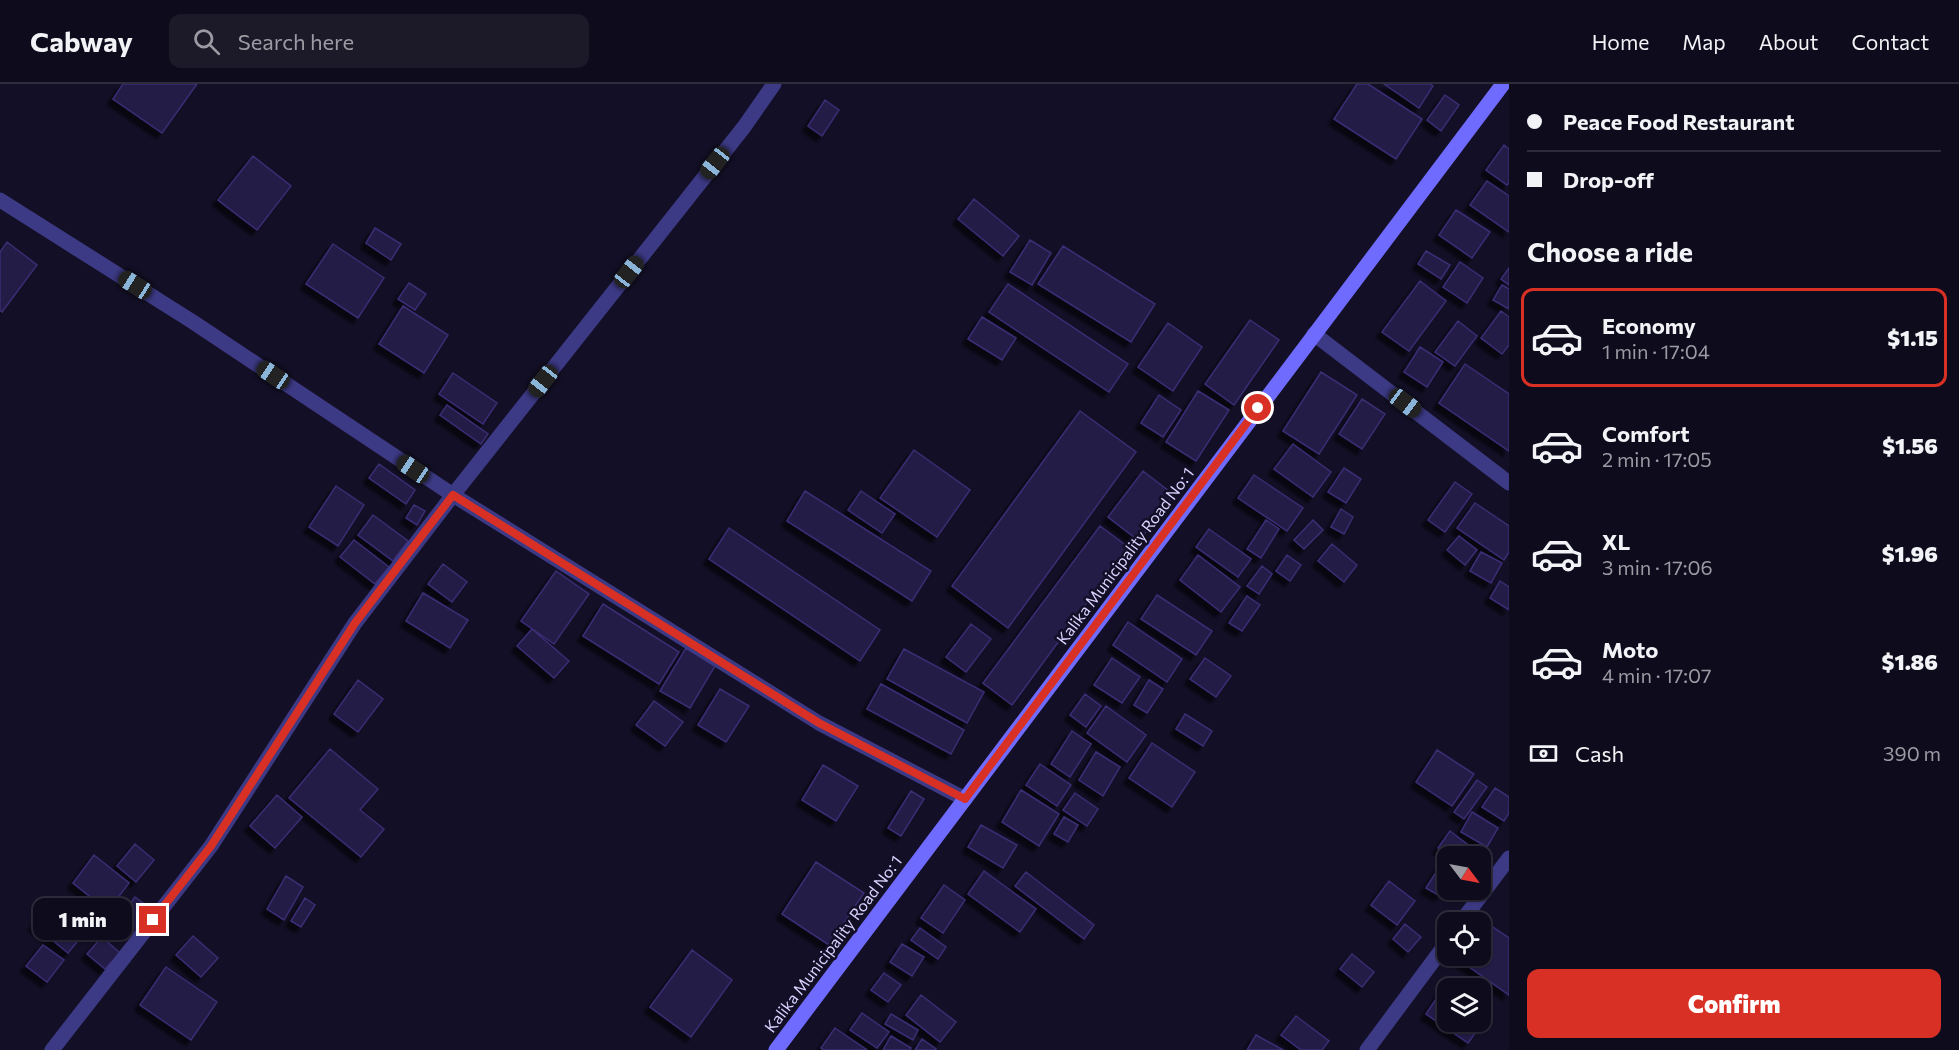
<!DOCTYPE html>
<meta charset="utf-8">
<style>
:root{--surface:#0e0b1c;--page:#1c1929;--text:#f1f3f6;--muted:#9b9ba3;--line:#2e2b3b;--accent:#d93025}
body{margin:0;font-family:Commissioner,sans-serif;background:var(--page);color:var(--text);height:100vh;display:flex;flex-direction:column;font-size:22px;white-space:nowrap}
*{box-sizing:border-box;margin:0}
p{font-size:20px;color:var(--muted)}
.icon{flex:none;width:33px;height:33px;fill:none;stroke:currentColor;stroke-width:2;stroke-linecap:round;stroke-linejoin:round}
.map{position:relative;flex:1;overflow:hidden}
.details{display:flex;flex-direction:column;background:var(--surface);width:450px}
.details>*{flex:none}
.guide{display:grid;align-content:center;height:132px;padding:0 18px;background:var(--surface)}
.needle{width:39px;rotate:122deg}
.controls{position:absolute;left:1437px;top:762px;display:grid;gap:12px}
.controls a{display:grid;place-items:center;width:54px;height:54px;border-radius:12px;background:var(--surface);box-shadow:0 2px 4px #0004,0 0 0 2px var(--line);font-size:30px}
.end{position:absolute;width:27px;height:27px;margin:-14px;border:8px solid #d93025;background:#fff;box-shadow:0 0 0 3px #fff}
.from{border-radius:50%}
.bubble{position:absolute;height:42px;border-radius:12px;background:var(--surface);box-shadow:0 2px 4px #0004,0 0 0 2px var(--line);font-size:20px;font-weight:800;line-height:42px;text-align:center}
.car{position:absolute;width:18px;height:36px;margin:-18px -9px;border-radius:8px;box-shadow:0 0 4px 2px #0007;background:linear-gradient(#222 24%,#8ab4d8 0 40%,#222 0 76%,#8ab4d8 0 86%,#222 0)}
.guide b{display:flex;align-items:center;gap:21px;height:57px;font-size:22px}
.guide b+b{border-top:2px solid var(--line)}
.guide i{width:15px;height:15px;background:var(--text)}
ul{padding:0;list-style:none}
li{display:flex;align-items:center;gap:18px;height:99px;margin:0 12px 9px;padding:0 6px;border:3px solid transparent;border-radius:12px}
li div{flex:1}
li b{display:block;font-size:22px}
li em{font-style:normal;font-weight:800}
li.selected{border-color:var(--accent)}
li>.icon{width:54px;height:54px;stroke-width:1.5}
h2{padding:0 18px;font-size:27px;line-height:72px}
.pay{display:flex;align-items:center;gap:15px;height:66px;padding:0 18px;font-size:22px}
.pay p{margin-inline-start:auto}
.primary-button{display:flex;gap:12px;margin-top:auto;padding:12px 18px}
.primary-button a{flex:1;height:69px;border-radius:12px;background:var(--accent);color:#fff;font-size:24px;font-weight:800;line-height:69px;text-align:center}
header{display:flex;align-items:center;gap:36px;box-sizing:border-box;height:84px;padding:0 30px;background:var(--surface);border-bottom:2px solid var(--line)}
header strong{font-size:28px}
nav{display:flex;gap:33px;margin-inline-start:auto;font-size:21px}
.search{width:420px;height:54px;background:var(--page);display:flex;align-items:center;gap:15px;box-sizing:border-box;padding:0 21px;border-radius:12px;color:var(--muted);font-size:22px}
main{display:flex;flex:1;min-height:0}
.map>svg:first-child{display:block}
.building{fill:#241b47;stroke:#3b2d73;stroke-width:1.5;filter:url(#shadow)}
.lines{fill:none;stroke-linecap:round;stroke-linejoin:round}
.street{stroke:#3d3a85;stroke-width:15}
.secondary{stroke:#6f6bff;stroke-width:15}
.route{stroke:#d93025;stroke-width:8}
.labels{text-anchor:middle;stroke-width:5;stroke-linejoin:round;paint-order:stroke}
.street-label{font-size:16px;fill:#d9d4ff;stroke:#130f26}
</style>
<header>
<strong>Cabway</strong>
<div class="search"><svg class="icon" aria-label="search" viewBox="0 0 24 24"><circle cx="10" cy="10" r="6"/><path d="M15 15l6 6"/></svg>Search here</div>
<nav><a>Home</a><a>Map</a><a>About</a><a>Contact</a></nav>
</header>
<main>
<div class="map">
<svg width="1509" height="966" viewBox="0 0 1509 966">
<defs>
<filter id="shadow"><feDropShadow dx="-5.5" dy="5.5" stdDeviation="1.5" flood-color="#0009"/></filter>
</defs>
<rect width="100%" height="100%" fill="#130f26"/>
<path class="building" d="M123,0H197L162,49L113,15Z
M1357,0H1368L1422,35L1396,75L1334,35Z
M1384,0H1430L1433,2L1419,24Z
M1445,11L1459,21L1441,47L1427,36Z
M825,16L839,26L822,52L808,42Z
M1504,61L1509,65V99L1507,101L1486,86Z
M253,72L291,102L257,146L218,116Z
M1487,97L1509,112V148L1470,121Z
M974,115L1019,152L1003,172L958,135Z
M1456,126L1490,148L1472,174L1439,151Z
M375,144L401,160L391,176L366,159Z
M1030,156L1051,169L1032,201L1010,188Z
M7,158L37,181L2,228L0,226V168Z
M333,160L384,194L358,234L306,200Z
M1063,162L1155,220L1131,258L1038,200Z
M1426,167L1450,181L1441,195L1418,180Z
M1460,178L1483,194L1467,219L1443,203Z
M1509,184V201L1501,195Z
M1420,197L1446,217L1409,267L1382,248Z
M409,199L426,210L415,226L398,215Z
M1008,200L1128,280L1109,308L989,228Z
M1502,201L1509,205V225L1493,216Z
M403,222L448,251L424,289L379,260Z
M1501,227L1509,233V261L1502,270L1481,254Z
M982,233L1016,254L1002,276L968,255Z
M1250,236L1279,256L1234,321L1205,300Z
M1458,237L1477,252L1455,282L1435,268Z
M1168,239L1202,263L1173,307L1138,283Z
M1420,263L1443,278L1427,303L1404,288Z
M1465,280L1509,310V367L1439,319Z
M1321,288L1357,311L1319,370L1283,347Z
M453,289L497,319L483,340L439,310Z
M1198,307L1229,326L1196,377L1166,358Z
M1159,311L1181,326L1163,353L1141,339Z
M1362,315L1385,330L1362,365L1339,350Z
M447,321L488,350L481,360L440,331Z
M1080,327L1136,368L1008,544L952,502Z
M1293,360L1331,388L1313,413L1274,385Z
M914,366L970,406L937,453L880,414Z
M379,380L415,406L406,420L369,394Z
M1344,384L1361,395L1346,419L1328,408Z
M1143,387L1174,411L1139,457L1108,433Z
M1254,391L1303,424L1287,447L1238,414Z
M1455,398L1472,410L1445,448L1428,436Z
M336,402L364,421L338,462L309,443Z
M805,407L931,487L912,517L787,437Z
M861,407L895,430L882,449L848,426Z
M1475,419L1509,442V468L1504,476L1457,444Z
M414,421L425,427L417,441L406,434Z
M1341,425L1353,433L1344,450L1331,443Z
M373,431L408,457L393,477L358,451Z
M1266,436L1279,445L1261,474L1247,465Z
M1313,436L1323,446L1304,465L1294,456Z
M1100,442L1128,463L1012,621L983,599Z
M729,444L880,546L860,577L709,475Z
M1209,445L1251,475L1238,493L1196,463Z
M1459,452L1477,466L1465,481L1447,466Z
M354,456L389,483L375,500L340,473Z
M1332,460L1357,481L1344,498L1318,477Z
M1481,468L1502,479L1491,499L1470,487Z
M1198,471L1240,503L1221,528L1180,496Z
M1287,471L1301,481L1290,497L1276,487Z
M443,480L467,498L452,518L428,500Z
M1262,482L1272,490L1259,510L1247,502Z
M556,487L589,510L554,560L521,537Z
M1500,497L1509,503V526L1490,514Z
M423,509L468,536L450,564L406,537Z
M1157,511L1212,547L1196,571L1141,535Z
M1247,512L1260,521L1242,547L1229,539Z
M603,520L679,568L659,600L583,552Z
M1128,538L1182,575L1167,598L1113,561Z
M971,540L991,555L966,588L946,573Z
M532,545L569,577L554,594L517,562Z
M686,564L715,582L690,624L660,607Z
M904,565L984,608L967,639L887,595Z
M1112,574L1140,593L1122,619L1094,601Z
M1205,574L1231,592L1216,613L1190,595Z
M358,596L383,615L358,648L334,630Z
M1149,596L1163,605L1147,629L1134,621Z
M881,600L964,646L951,670L867,625Z
M720,605L749,622L726,658L698,641Z
M1085,610L1101,622L1086,643L1070,631Z
M654,617L683,638L665,662L636,641Z
M1106,622L1146,651L1127,678L1087,649Z
M1185,630L1212,647L1203,662L1176,645Z
M1072,647L1091,660L1070,693L1051,680Z
M1152,659L1195,688L1172,723L1129,694Z
M330,665L378,705L360,726L384,745L361,773L289,714Z
M1437,666L1474,690L1452,722L1416,698Z
M1096,668L1120,683L1103,712L1079,696Z
M1040,680L1071,701L1057,722L1026,701Z
M823,681L858,702L836,737L802,716Z
M1477,696L1487,703L1464,735L1454,728Z
M1495,704L1509,713V729L1504,737L1482,723Z
M1021,706L1059,730L1039,762L1002,738Z
M911,707L924,715L901,752L888,744Z
M1075,709L1098,725L1087,742L1063,726Z
M277,711L302,733L275,764L250,742Z
M1472,728L1498,744L1487,763L1461,748Z
M1064,733L1078,741L1068,758L1054,750Z
M981,741L1017,761L1003,784L968,763Z
M1450,747L1472,764L1466,772H1450L1438,764Z
M135,760L154,776L136,798L117,782Z
M94,771L129,799L108,827L73,799Z
M816,778L864,809L829,861L782,830Z
M1440,782L1448,787V800L1440,812L1426,804Z
M984,787L1036,825L1020,848L968,810Z
M1026,788L1094,841L1084,855L1015,802Z
M286,792L303,803L284,836L267,825Z
M1389,797L1415,817L1397,841L1371,821Z
M944,801L965,816L943,849L921,834Z
M57,813L91,841L68,869L34,841Z
M135,813L153,826L135,850L117,837Z
M305,814L315,821L301,843L291,837Z
M1481,835L1509,854V911L1455,873L1480,872V838H1479Z
M1405,840L1421,853L1408,868L1393,855Z
M920,844L946,863L938,875L911,856Z
M193,852L218,874L201,893L176,871Z
M102,853L120,869L105,885L87,870Z
M902,860L924,873L912,892L890,878Z
M43,861L64,876L47,898L26,882Z
M692,866L732,896L691,953L650,923Z
M1352,870L1374,888L1362,903L1340,885Z
M166,883L217,918L191,956L140,921Z
M884,889L901,901L888,918L871,906Z
M1444,903L1448,905V938H1480V928L1487,933L1468,959L1426,930Z
M921,911L956,938L940,958L906,931Z
M862,929L889,948L877,964L850,946Z
M891,930L918,946L913,956L885,940Z
M1296,932L1329,957L1322,966H1301L1281,951Z
M835,944L867,966H824L821,964Z
M1256,951L1283,966H1247Z
M891,952L911,964L910,966H883Z
M922,955L936,965V966H915Z"/>
<g class="lines">
<path class="street" d="M0,116L193,238L453,411L819,639L965,715
M1314,250L1509,399
M1461,838L1509,774
M52,966L211,762L355,539L453,411L744,43L774,0
M1367,966L1448,857"/>
<path class="secondary" d="M776,966L1503,0"/>
</g>
<g class="lines">
<path class="route" d="M153,836L211,762L355,539L453,411L819,639L965,715L1258,324"/>
</g>
<g class="labels">
<g class="street-label">
<text transform="translate(1125 472) rotate(-53)" y="6">Kalika Municipality Road No: 1</text>
<text transform="translate(833 860) rotate(-53)" y="6">Kalika Municipality Road No: 1</text>
</g>
</g>
</svg>
<div class="controls">
<a><svg class="needle" viewBox="-14 -14 28 28"><path d="M0-13l5 13h-10z" fill="#e53935"/><path d="M0 13l5-13h-10z" fill="#9b9ba3"/></svg></a>
<a><svg class="icon" aria-label="locate" viewBox="0 0 24 24"><circle cx="12" cy="12" r="6"/><path d="M12 2v4M12 18v4M2 12h4M18 12h4"/></svg></a>
<a><svg class="icon" aria-label="layers" viewBox="0 0 24 24"><path d="M12 4l9 5-9 5-9-5zM3 14l9 5 9-5"/></svg></a>
</div>
<i class="end from" style="left:1258px;top:324px"></i>
<i class="end" style="left:153px;top:836px"></i>
<div class="bubble" style="left:33px;top:814px;width:99px">1 min</div>
<i class="car" style="left:715px;top:79px;rotate:218deg"></i>
<i class="car" style="left:629px;top:188px;rotate:38deg"></i>
<i class="car" style="left:135px;top:201px;rotate:302deg"></i>
<i class="car" style="left:273px;top:291px;rotate:304deg"></i>
<i class="car" style="left:543px;top:297px;rotate:218deg"></i>
<i class="car" style="left:1405px;top:319px;rotate:127deg"></i>
<i class="car" style="left:413px;top:385px;rotate:304deg"></i>
</div>
<section class="details">
<div class="guide">
<b><i class="from"></i>Peace Food Restaurant</b>
<b><i></i>Drop-off</b>
</div>
<h2>Choose a ride</h2>
<ul>
<li class="selected"><svg class="icon" aria-label="car" viewBox="0 0 24 24"><path d="M5 17H2v-5l4-1 3-4h7l3 4 3 1v5h-3M9 17h6M6 11h13"/><circle cx="7" cy="17" r="2"/><circle cx="17" cy="17" r="2"/></svg><div><b>Economy</b><p>1 min · 17:04</p></div><em>$1.15</em></li>
<li><svg class="icon" aria-label="car" viewBox="0 0 24 24"><path d="M5 17H2v-5l4-1 3-4h7l3 4 3 1v5h-3M9 17h6M6 11h13"/><circle cx="7" cy="17" r="2"/><circle cx="17" cy="17" r="2"/></svg><div><b>Comfort</b><p>2 min · 17:05</p></div><em>$1.56</em></li>
<li><svg class="icon" aria-label="car" viewBox="0 0 24 24"><path d="M5 17H2v-5l4-1 3-4h7l3 4 3 1v5h-3M9 17h6M6 11h13"/><circle cx="7" cy="17" r="2"/><circle cx="17" cy="17" r="2"/></svg><div><b>XL</b><p>3 min · 17:06</p></div><em>$1.96</em></li>
<li><svg class="icon" aria-label="car" viewBox="0 0 24 24"><path d="M5 17H2v-5l4-1 3-4h7l3 4 3 1v5h-3M9 17h6M6 11h13"/><circle cx="7" cy="17" r="2"/><circle cx="17" cy="17" r="2"/></svg><div><b>Moto</b><p>4 min · 17:07</p></div><em>$1.86</em></li>
</ul>
<div class="pay"><svg class="icon" aria-label="cash" viewBox="0 0 24 24"><path d="M3 7h18v10H3z"/><circle cx="12" cy="12" r="2"/></svg>Cash<p>390 m</p></div>
<div class="primary-button"><a>Confirm</a></div>
</section>
</main>
